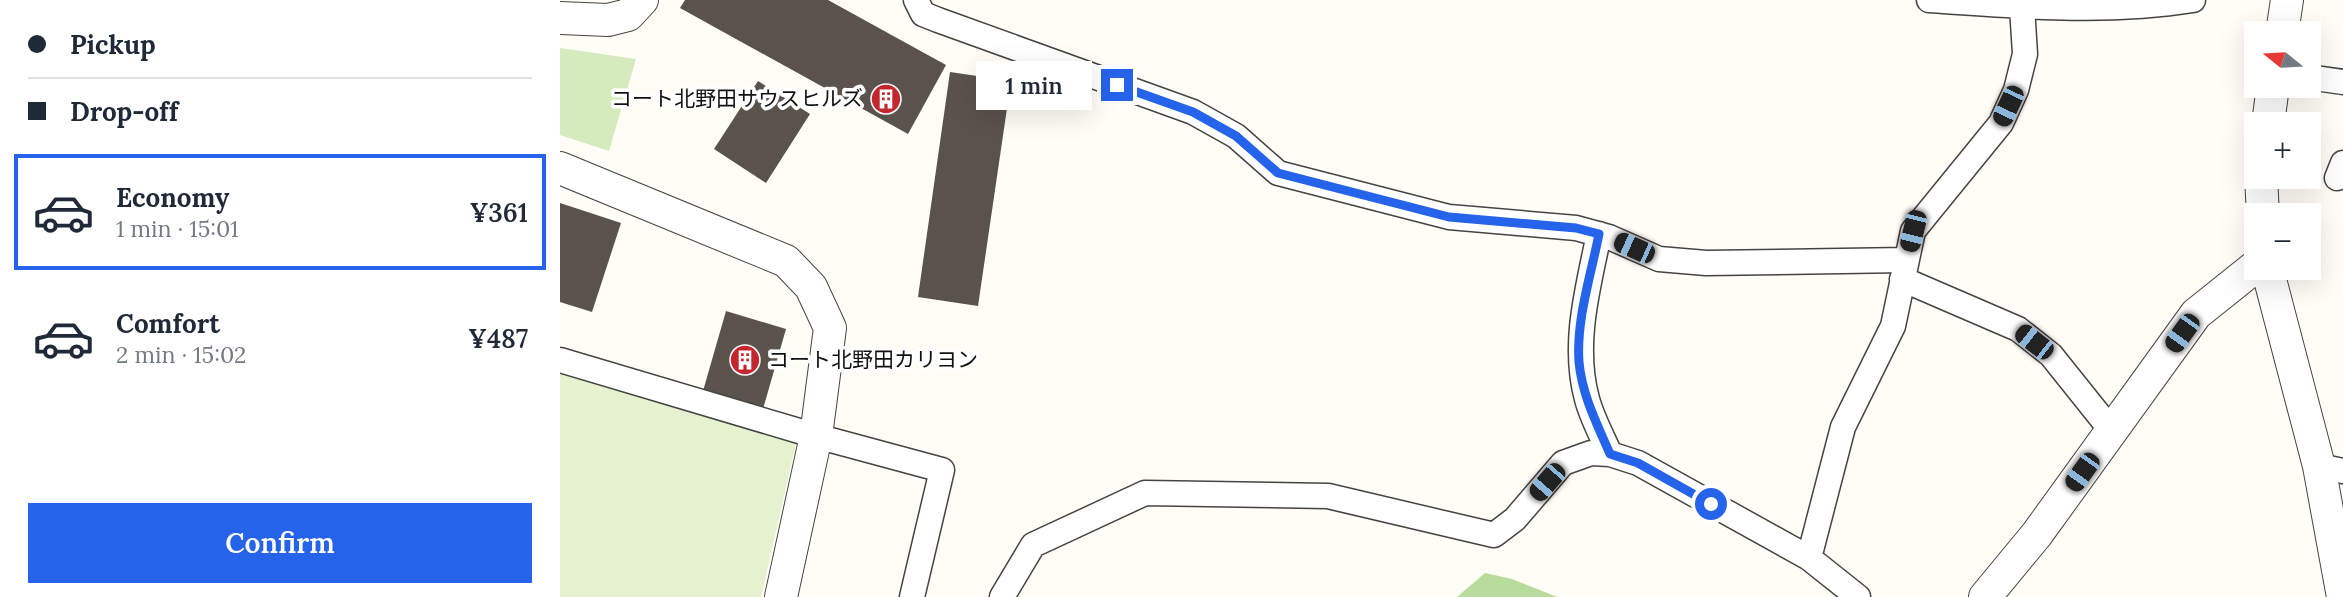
<!DOCTYPE html>
<meta charset="utf-8">
<style>
:root{--surface:#fff;--page:#f6f6f7;--text:#1f2937;--muted:#747a83;--line:#e0e1e3;--accent:#2563eb}
body{margin:0;font-family:Lora,"Noto Sans JP",serif;background:var(--page);color:var(--text);height:100vh;display:flex;flex-direction:column;font-size:26px;white-space:nowrap}
*{box-sizing:border-box;margin:0}
p{font-size:23px;color:var(--muted)}
.icon{flex:none;width:38px;height:38px;fill:none;stroke:currentColor;stroke-width:2;stroke-linecap:round;stroke-linejoin:round}
.map{position:relative;flex:1;overflow:hidden}
.details{display:flex;flex-direction:column;background:var(--surface);width:560px}
.details>*{flex:none}
.banner{display:grid;align-content:center;height:154px;padding:0 28px;background:var(--surface)}
.needle{width:46px;rotate:288deg}
.controls{position:absolute;left:1684px;top:21px;display:grid;gap:14px}
.controls a{display:grid;place-items:center;width:77px;height:77px;border-radius:0px;background:var(--surface);box-shadow:0 7px 28px #0002;font-size:35px}
.end{position:absolute;width:32px;height:32px;margin:-16px;border:9px solid #2563eb;background:#fff;box-shadow:0 0 0 4px #fff}
.from{border-radius:50%}
.bubble{position:absolute;height:49px;border-radius:0px;background:var(--surface);box-shadow:0 7px 28px #0002;font-size:23px;font-weight:600;line-height:49px;text-align:center}
.car{position:absolute;width:21px;height:42px;margin:-21px -10px;border-radius:9px;box-shadow:0 0 5px 2px #0007;background:linear-gradient(#222 24%,#8ab4d8 0 40%,#222 0 76%,#8ab4d8 0 86%,#222 0)}
.banner b{display:flex;align-items:center;gap:24px;height:66px;font-size:26px}
.banner b+b{border-top:2px solid var(--line)}
.banner i{width:18px;height:18px;background:var(--text)}
ul{padding:0;list-style:none}
li{display:flex;align-items:center;gap:21px;height:116px;margin:0 14px 10px;padding:0 14px;border:4px solid transparent;border-radius:0px}
li div{flex:1}
li b{display:block;font-size:26px}
li em{font-style:normal;font-weight:600}
li.on{border-color:var(--accent)}
li>.icon{width:63px;height:63px;stroke-width:1.5}
.action{display:flex;gap:14px;margin-top:auto;padding:14px 28px}
.action a{flex:1;height:80px;border-radius:0px;background:var(--accent);color:#fff;font-size:28px;font-weight:600;line-height:80px;text-align:center}
main{display:flex;flex:1;min-height:0}
.map>svg:first-child{display:block}
.green{fill:#d5ebbd}
.forest{fill:#b9dc9c}
.pitch{fill:#e6f2cf}
.building{fill:#5a524d}
.lines{fill:none;stroke-linecap:round;stroke-linejoin:round}
.minor-casing{stroke:#444;stroke-width:27}
.tertiary-casing{stroke:#444;stroke-width:34}
.minor{stroke:#fff;stroke-width:24}
.tertiary{stroke:#fff;stroke-width:32}
.route{stroke:#2563eb;stroke-width:9}
.labels{text-anchor:middle;stroke-width:7;stroke-linejoin:round;paint-order:stroke}
.poi-label{font-size:21px;fill:#111;stroke:#fff;text-anchor:end}
</style>
<main>
<section class="details">
<div class="banner">
<b><i class="from"></i>Pickup</b>
<b><i></i>Drop-off</b>
</div>
<ul>
<li class="on"><svg class="icon" aria-label="car" viewBox="0 0 24 24"><path d="M5 17H2v-5l4-1 3-4h7l3 4 3 1v5h-3M9 17h6M6 11h13"/><circle cx="7" cy="17" r="2"/><circle cx="17" cy="17" r="2"/></svg><div><b>Economy</b><p>1 min · 15:01</p></div><em>¥361</em></li>
<li><svg class="icon" aria-label="car" viewBox="0 0 24 24"><path d="M5 17H2v-5l4-1 3-4h7l3 4 3 1v5h-3M9 17h6M6 11h13"/><circle cx="7" cy="17" r="2"/><circle cx="17" cy="17" r="2"/></svg><div><b>Comfort</b><p>2 min · 15:02</p></div><em>¥487</em></li>
</ul>
<div class="action"><a>Confirm</a></div>
</section>
<div class="map">
<svg width="1783" height="597" viewBox="0 0 1783 597">
<rect width="100%" height="100%" fill="#fffdf5"/>
<path class="green" d="M0,48L76,59L49,151L0,135Z"/>
<path class="forest" d="M925,573L952,579L997,597H897Z"/>
<path class="pitch" d="M0,370L236,443L201,597H0Z"/>
<path class="building" d="M125,0H268L386,65L348,134L120,8Z
M390,72L451,81L418,306L358,297Z
M198,81L250,114L206,183L154,149Z
M0,203L61,223L32,312L0,302Z
M166,311L226,329L203,409L143,391Z"/>
<g class="lines">
<g class="minor-casing">
<path id="minor" d="M356,0L363,14L378,20L633,112L676,136L718,173L889,217L1016,228L1049,237L1099,259L1146,263L1345,260
M1369,0C1457,6 1546,14 1633,0
M1748,77L1783,82
M1777,178L1783,163
M1039,234C1028,288 1012,344 1027,399C1032,418 1042,436 1050,454
M1342,279L1458,329L1491,355L1551,430
M0,360L256,436L382,470L352,597
M1759,466L1783,471
M1249,558L1283,427L1333,326L1353,231L1441,123L1456,90L1465,54L1462,7
M442,597L473,545L585,493L768,496L934,535L955,519L1003,463L1031,453L1050,454L1078,463L1249,558L1298,597"/>
</g>
<g class="tertiary-casing">
<path id="tertiary" d="M0,18L48,20L68,15L82,0
M1722,33L1727,0
M1708,124L1713,86
M0,168L226,261L251,287L270,328L256,436L221,597
M1701,177L1703,215
M1707,268L1759,466L1783,597
M1425,597L1477,534L1636,314L1696,266"/>
</g>
<use href="#minor" class="minor"/>
<use href="#tertiary" class="tertiary"/>
</g>
<g class="lines">
<path class="route" d="M557,85L633,112L676,136L718,173L889,217L1016,228L1039,234C1031,275 1016,320 1019,362C1022,395 1037,424 1050,454L1078,463L1151,504"/>
</g>
<defs>
<g id="building-disc" transform="scale(1.575)"><circle r="9.5" fill="#c4262e" stroke="#fff"/><path d="M-4-6H4V6H1V3H-1V6H-4ZM-2.5-4.3h1.7v1.8h-1.7ZM.8-4.3h1.7v1.8H.8ZM-2.5-1h1.7V.8h-1.7ZM.8-1h1.7V.8H.8Z" fill="#fff"/></g>
</defs>
<g fill-rule="evenodd">
<use href="#building-disc" x="326" y="99"/>
<use href="#building-disc" x="185" y="360"/>
</g>
<g class="labels">
<g class="poi-label">
<text x="303" y="106">コート北野田サウスヒルズ</text>
<text x="208" y="367" text-anchor="start">コート北野田カリヨン</text>
</g>
</g>
</svg>
<div class="controls">
<a><svg class="needle" viewBox="-14 -14 28 28"><path d="M0-13l5 13h-10z" fill="#e53935"/><path d="M0 13l5-13h-10z" fill="#747a83"/></svg></a>
<a>+</a>
<a>−</a>
</div>
<i class="end from" style="left:1151px;top:504px"></i>
<i class="end" style="left:557px;top:85px"></i>
<div class="bubble" style="left:416px;top:61px;width:116px">1 min</div>
<i class="car" style="left:1448px;top:106px;rotate:205deg"></i>
<i class="car" style="left:1353px;top:231px;rotate:194deg"></i>
<i class="car" style="left:1074px;top:248px;rotate:294deg"></i>
<i class="car" style="left:1622px;top:333px;rotate:216deg"></i>
<i class="car" style="left:1474px;top:342px;rotate:308deg"></i>
<i class="car" style="left:1522px;top:472px;rotate:216deg"></i>
<i class="car" style="left:987px;top:482px;rotate:221deg"></i>
</div>
</main>
